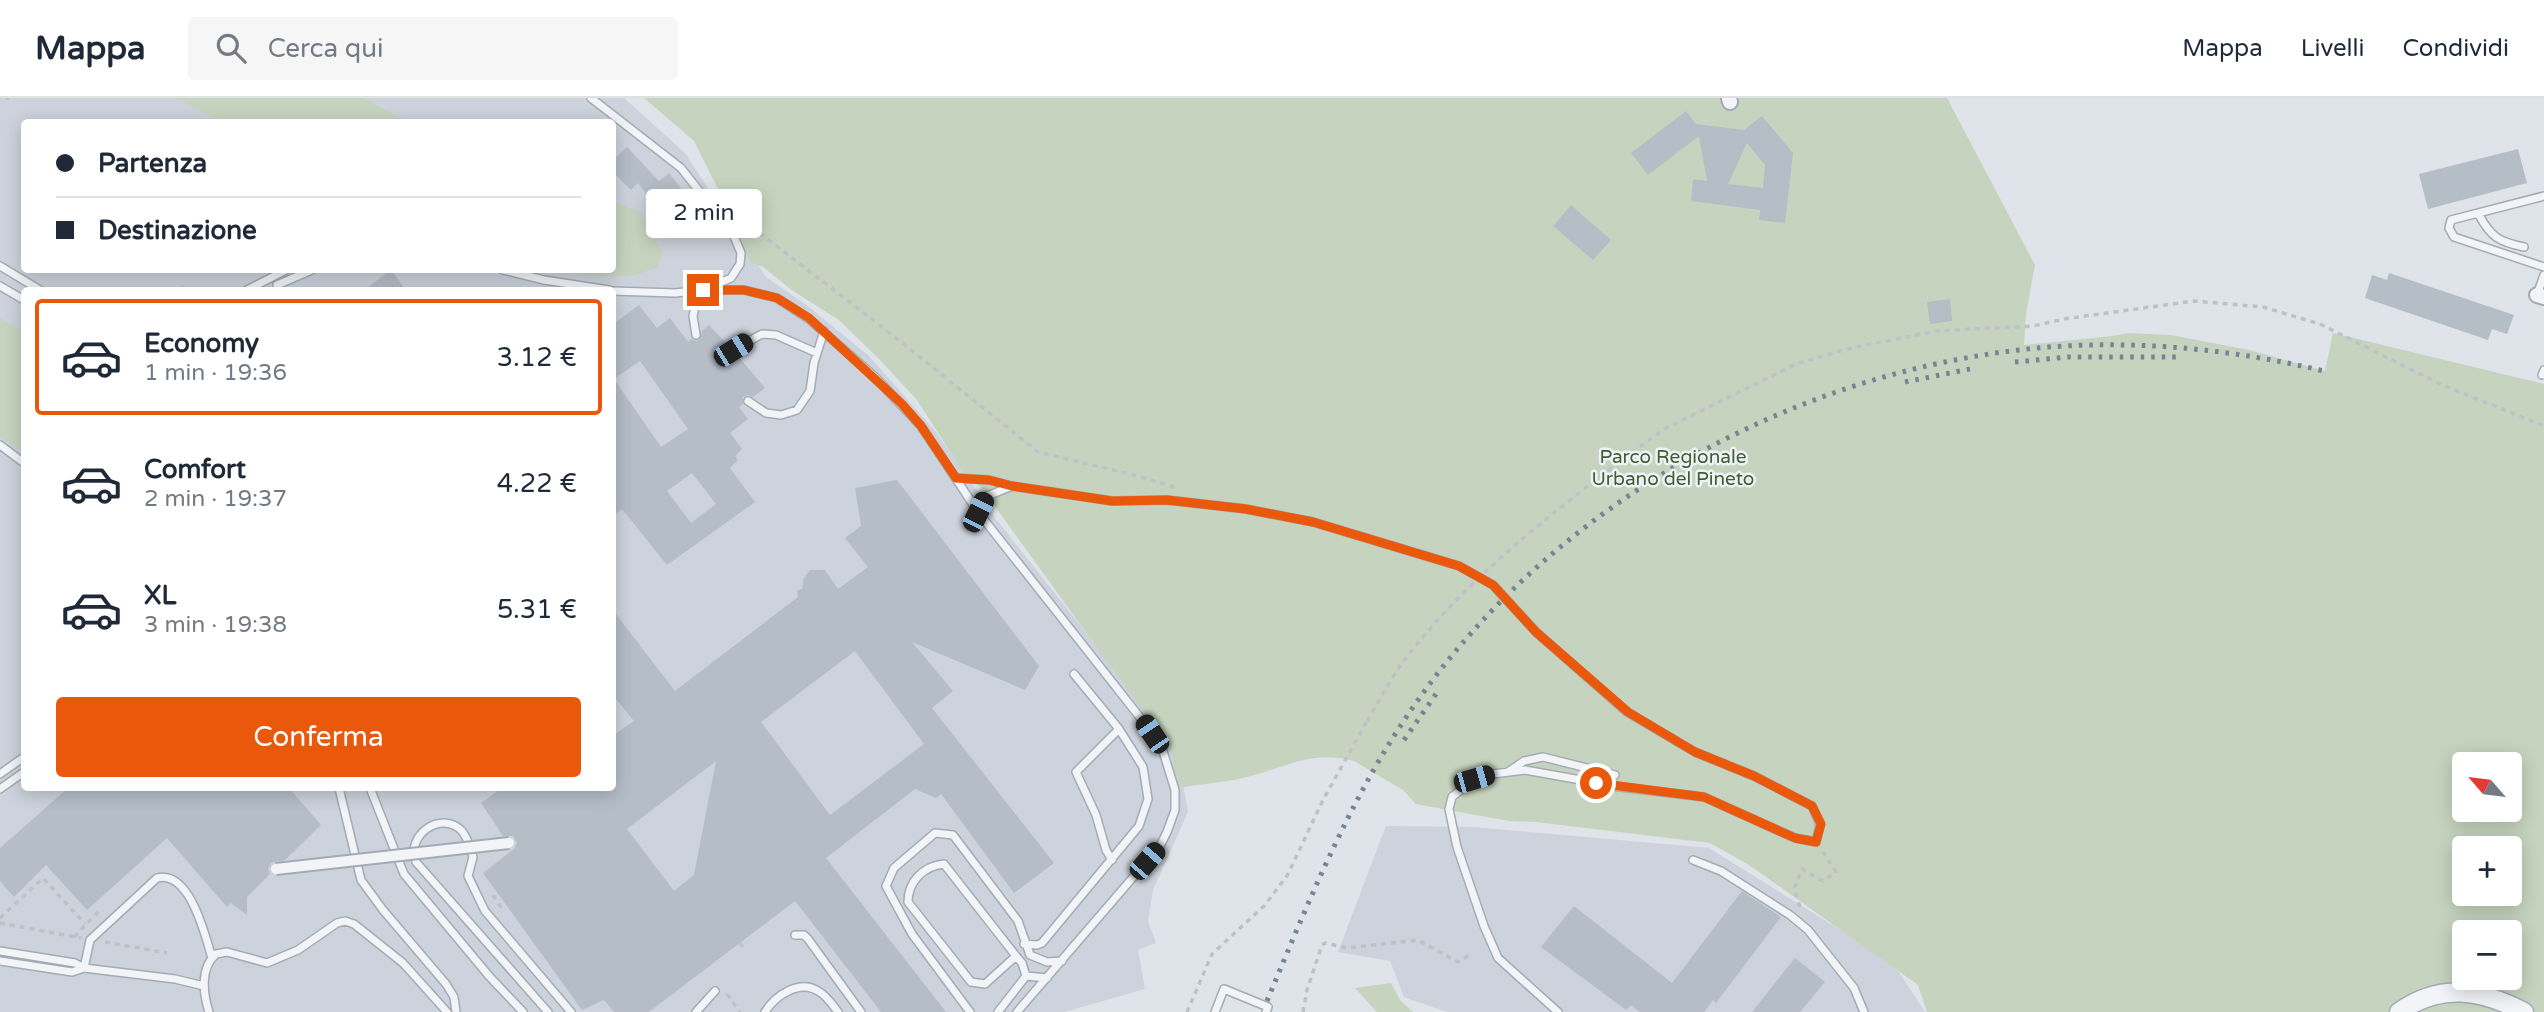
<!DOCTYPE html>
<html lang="it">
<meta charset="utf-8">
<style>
:root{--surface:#fff;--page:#f6f6f7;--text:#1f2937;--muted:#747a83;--line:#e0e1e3;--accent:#ea580c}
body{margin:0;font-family:"Varela Round",sans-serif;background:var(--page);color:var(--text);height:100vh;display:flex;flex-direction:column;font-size:26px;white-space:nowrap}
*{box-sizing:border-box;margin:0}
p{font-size:23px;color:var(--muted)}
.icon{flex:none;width:38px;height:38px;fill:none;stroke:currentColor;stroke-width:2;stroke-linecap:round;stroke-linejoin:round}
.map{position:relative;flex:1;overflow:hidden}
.sheet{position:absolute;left:21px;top:189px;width:595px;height:504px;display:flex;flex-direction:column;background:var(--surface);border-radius:7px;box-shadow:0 4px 18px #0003}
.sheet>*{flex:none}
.guide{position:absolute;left:21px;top:21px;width:595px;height:154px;border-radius:7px;box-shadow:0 4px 18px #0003;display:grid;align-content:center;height:154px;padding:0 35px;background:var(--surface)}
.needle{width:46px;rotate:298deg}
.fabs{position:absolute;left:2452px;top:654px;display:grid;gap:14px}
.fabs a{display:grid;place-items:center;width:70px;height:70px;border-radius:7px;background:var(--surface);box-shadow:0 4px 18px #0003;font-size:35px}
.end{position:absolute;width:32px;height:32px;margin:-16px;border:9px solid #ea580c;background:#fff;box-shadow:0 0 0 4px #fff}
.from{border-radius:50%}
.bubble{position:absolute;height:49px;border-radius:7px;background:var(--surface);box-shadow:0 4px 18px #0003;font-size:23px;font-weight:600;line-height:49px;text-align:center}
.car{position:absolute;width:21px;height:42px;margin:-21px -10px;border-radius:9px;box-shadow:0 0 5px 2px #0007;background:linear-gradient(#222 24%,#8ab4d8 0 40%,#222 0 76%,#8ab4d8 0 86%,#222 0)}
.guide b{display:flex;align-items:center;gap:24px;height:66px;font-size:26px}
.guide b+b{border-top:2px solid var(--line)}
.guide i{width:18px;height:18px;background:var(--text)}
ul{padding:12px 0 0;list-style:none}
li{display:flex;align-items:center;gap:21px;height:116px;margin:0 14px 10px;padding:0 21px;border:4px solid transparent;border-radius:7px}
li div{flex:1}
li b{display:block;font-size:26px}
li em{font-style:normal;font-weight:600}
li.on{border-color:var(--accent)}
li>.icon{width:63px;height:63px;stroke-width:1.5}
.button{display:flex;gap:14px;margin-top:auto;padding:14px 35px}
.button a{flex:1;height:80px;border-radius:7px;background:var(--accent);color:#fff;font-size:28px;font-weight:600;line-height:80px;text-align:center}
header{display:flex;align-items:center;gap:42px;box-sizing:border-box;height:98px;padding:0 35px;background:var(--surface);border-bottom:2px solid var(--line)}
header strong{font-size:33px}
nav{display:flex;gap:38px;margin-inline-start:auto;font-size:24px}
.search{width:490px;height:63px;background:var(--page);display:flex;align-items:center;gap:18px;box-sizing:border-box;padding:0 24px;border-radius:7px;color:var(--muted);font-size:26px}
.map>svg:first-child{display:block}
.built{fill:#ccd3dc;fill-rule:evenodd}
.green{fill:#c6d4bf;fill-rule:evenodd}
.building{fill:#b5bdc7;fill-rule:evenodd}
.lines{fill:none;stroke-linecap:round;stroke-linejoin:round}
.service-casing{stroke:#a3abb4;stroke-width:10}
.minor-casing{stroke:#a3abb4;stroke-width:18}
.tertiary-casing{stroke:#a3abb4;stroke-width:21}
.path{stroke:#bdc2c8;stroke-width:3.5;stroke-dasharray:5 5;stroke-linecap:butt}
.service{stroke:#f2f4f7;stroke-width:7}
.minor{stroke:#f2f4f7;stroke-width:14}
.tertiary{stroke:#f2f4f7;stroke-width:18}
.rail{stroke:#768594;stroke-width:5;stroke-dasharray:3.5 7;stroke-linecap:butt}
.pedestrian-bridge-casing{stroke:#a3abb4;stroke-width:14;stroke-linecap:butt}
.path-bridge{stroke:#bdc2c8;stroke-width:3.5;stroke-dasharray:5 5;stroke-linecap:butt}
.pedestrian-bridge{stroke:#f2f4f7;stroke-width:10}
.route{stroke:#ea580c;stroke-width:9}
.labels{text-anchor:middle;stroke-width:5;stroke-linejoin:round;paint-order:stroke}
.park-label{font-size:19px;fill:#3f5f32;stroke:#eef2f7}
</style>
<header>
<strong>Mappa</strong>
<div class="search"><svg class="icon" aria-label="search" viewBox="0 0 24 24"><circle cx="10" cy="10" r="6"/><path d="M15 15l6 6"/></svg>Cerca qui</div>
<nav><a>Mappa</a><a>Livelli</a><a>Condividi</a></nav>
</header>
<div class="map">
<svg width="2544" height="914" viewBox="0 0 2544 914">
<rect width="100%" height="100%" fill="#dee4e9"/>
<path class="built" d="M0,0H624L685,55L766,179L809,209L869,258L936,334L996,421L1115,571L1178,661L1188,714L1153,792L1148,823L1156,845L1138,852L1145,891L1064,914H0ZM24,24H612V172H24ZM24,192H612V690H24Z
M1386,728L1473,729L1709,750L1866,848L1899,874L1925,914H1448L1435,910L1404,899L1390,863L1338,854Z"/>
<path class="green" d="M175,0H364L407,24H223Z
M644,0H1947L2035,167L2026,215L2024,247L2112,238L2129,235L2171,237L2249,252L2325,273L2333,235L2544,286V914H1927L1918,887L1749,767L1710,745L1536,724L1509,723L1416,706L1403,692L1354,663C1311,651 1283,671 1243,680C1221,685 1199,686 1177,690L1171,652L981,389L965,377L917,302L881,263L839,222L793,193L763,169L750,164L718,91L694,43ZM2464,667H2510V712H2464ZM2464,751H2510V796H2464ZM2464,835H2510V880H2464Z
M613,103L641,114L662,154L657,169L634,178L582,177L561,172H612Z
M0,220L24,234V353L0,340Z
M1391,885L1400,902L1413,914H1377L1355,890Z"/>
<path class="building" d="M1686,13L1696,26L1744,32L1762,18L1793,55L1785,125L1759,122L1760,112L1691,103L1693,81L1707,83L1699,38L1648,77L1631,55ZM1747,45L1765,67L1763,90L1728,86Z
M627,49L659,83L669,75L703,118L679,137L638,85L631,92L612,73V63Z
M2518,51L2527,85L2428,111L2419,76Z
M1571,107L1611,142L1593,162L1553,128Z
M391,172L406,192H364Z
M2389,175L2514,217L2507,236L2492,231L2488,242L2365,200L2372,177L2387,182Z
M1950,201L1952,223L1930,226L1927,204Z
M639,207L657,230L670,220L688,244L691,241L696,243L700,241L702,233L709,227L729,248L728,256L732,258L737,257L765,290L753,299L748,297L743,299V306L739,309L748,321L730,335L742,351L735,358L738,362L730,370L755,404L667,467L622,411L612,418V227ZM640,263L688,331L661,349L614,281ZM692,375L716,406L691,425L667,393Z
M897,382L1039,568L1025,592L912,544L953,593L932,610L1054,765L1014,795L941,696L936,700L915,691L826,760L946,914H881L795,803L649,914H614L604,902L582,912L483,775L514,751L517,745L513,738H503L481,705L502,690H612V638L634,623L612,596V511L675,593L798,499L797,492L802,491L804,480L810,472H825L838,491L868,469L845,440L861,428L855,390ZM855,553L924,646L830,717L761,624ZM716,663L694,777L674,793L627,731Z
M68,690H289L321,727L285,762L271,765L268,771L270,776L247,799V817L231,805L227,809L167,740L87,812L46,767L14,799L0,783V750Z
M1742,793L1781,819L1716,905L1713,902L1704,914H1640L1631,907L1626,912L1541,849L1574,808L1672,885Z
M1795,860L1825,884L1800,914H1752Z"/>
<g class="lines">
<g class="service-casing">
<path id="service" d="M591,0L681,70L733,136L741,155L740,166L731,180L703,192L696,204L693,218L696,237
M2544,98L2451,122L2449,130L2454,139L2544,169
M2479,117C2491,139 2499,144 2524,149
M0,168L40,192
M503,172L544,182L609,192
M277,187L312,172
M0,188L24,202
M247,192L286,172
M612,193L675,195L703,192H744L777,200L809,221L875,279L921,328L978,414L1142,622L1162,650L1175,692V712L1167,734L1160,748L1017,914
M2537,197L2544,177
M733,252L762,236L776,237L817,255
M2542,277L2544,272
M748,303L766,315L781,317L797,312L810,293L814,265L824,233
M0,347L24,365
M956,380L989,382L1012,388L1112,403L1167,402L1246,411L1313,424L1459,468L1493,487L1536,534L1627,614L1695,654L1754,678L1812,708L1820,726L1816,744L1795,740L1704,699L1620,689L1525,672L1493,676L1474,681L1452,699L1449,711L1457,749L1484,828L1498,860L1558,914
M978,414L985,399L1012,388
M1508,674L1524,663L1543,659L1615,677
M0,676L24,659
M339,690L361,782L383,812L446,886L454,899L456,914
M370,690L404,776L489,878L523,914
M0,691L24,674
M1112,762L1106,752L1096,717L1076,674L1119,631
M1693,762L1721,773L1790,817L1808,832L1854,890L1864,914
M795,837H804L808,841L861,914
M1024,846L1037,847L1042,845L1139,728L1148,701L1143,669L1119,631L1074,576
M0,853L75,865L84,870L175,881L204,888
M1016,858L985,886L971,884L908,804C908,784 923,768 944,766L1016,858L1022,865L1026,878
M0,863L72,874L84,870
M84,870L90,842L157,780C190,772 205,837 212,860
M209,914C203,895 200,870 216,856L227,854L267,865L298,852L337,825L345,823L354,826L403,865L447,914
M548,914L416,764C405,738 441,711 462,733C468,740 470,750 473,759L468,778L485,813L571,914
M696,914L715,893
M765,914C775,898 799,881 818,893C827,898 832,906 838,914
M970,914L912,836L886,788L894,770L935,735L953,737L1018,823L1030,857L1047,864L1062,863
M998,914L1026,878L1047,880
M1215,914L1224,891L1268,909L1266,914"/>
</g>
<g class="minor-casing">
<path id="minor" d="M1729,0L1730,4
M2537,197L2544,199"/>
</g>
<g class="tertiary-casing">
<path id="tertiary" d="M2399,914C2441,884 2482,892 2524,914"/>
</g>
<path class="path" d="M7,0V2
M736,117L886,232L1038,354L1138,378L1174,389
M181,188L183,192
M1664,331L1796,266L1847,251L1936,233L2033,228L2064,221L2194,203L2263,209L2320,226L2442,287L2544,328
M493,797L502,811
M1800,809L1794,791L1802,771L1823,783L1836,774L1823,754
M0,820L43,780L85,826
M0,825L81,840
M74,839L101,811
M105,844L167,855
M740,845L743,849
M727,896L740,914
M1187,914L1212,856L1264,808L1287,778L1323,702L1367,623
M1303,914L1307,892L1322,847L1325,845L1347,850L1418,842L1458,864L1469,857"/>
<use href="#service" class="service"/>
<use href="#minor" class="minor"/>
<use href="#tertiary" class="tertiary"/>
<path class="rail" d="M2015,264L2068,259H2176
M1905,284L1970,271
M1404,642L1436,596
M1267,903C1308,805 1349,703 1409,615C1551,405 1799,269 2049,249C2143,242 2237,252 2328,274"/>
<g class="pedestrian-bridge-casing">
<path id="pedestrian-bridge" d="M276,771L509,745"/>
</g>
<path class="path-bridge" d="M1367,623C1380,602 1391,579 1406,560C1475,470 1574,398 1664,331"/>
<use href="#pedestrian-bridge" class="pedestrian-bridge"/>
</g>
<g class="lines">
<path class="route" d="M703,192H744L777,200L809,220L902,306L921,328L956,380L989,382L1012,388L1112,403L1167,402L1246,411L1313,424L1459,468L1493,487L1536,534L1628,614L1695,654L1754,678L1812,708L1821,726L1816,744L1795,740L1704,699L1596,685"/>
</g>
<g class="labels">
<g class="park-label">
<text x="1673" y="365">Parco Regionale<tspan x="1673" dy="22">Urbano del Pineto</tspan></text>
</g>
</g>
</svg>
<div class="fabs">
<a><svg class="needle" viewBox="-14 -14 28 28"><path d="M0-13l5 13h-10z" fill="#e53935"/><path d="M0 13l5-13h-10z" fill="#747a83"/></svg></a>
<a>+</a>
<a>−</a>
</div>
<i class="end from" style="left:1596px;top:685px"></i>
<i class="end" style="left:703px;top:192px"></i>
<div class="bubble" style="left:646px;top:91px;width:116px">2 min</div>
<i class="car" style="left:733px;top:252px;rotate:58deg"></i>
<i class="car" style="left:978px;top:414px;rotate:26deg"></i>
<i class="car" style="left:1152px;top:636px;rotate:326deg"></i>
<i class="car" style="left:1474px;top:681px;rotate:74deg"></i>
<i class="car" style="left:1147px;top:763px;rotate:41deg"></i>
<div class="guide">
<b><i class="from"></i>Partenza</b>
<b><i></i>Destinazione</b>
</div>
<section class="sheet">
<ul>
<li class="on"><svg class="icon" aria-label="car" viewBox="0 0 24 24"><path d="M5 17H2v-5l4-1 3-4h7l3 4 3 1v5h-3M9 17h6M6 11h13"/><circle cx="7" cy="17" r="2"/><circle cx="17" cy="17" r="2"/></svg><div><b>Economy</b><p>1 min · 19:36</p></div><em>3.12 €</em></li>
<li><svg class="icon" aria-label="car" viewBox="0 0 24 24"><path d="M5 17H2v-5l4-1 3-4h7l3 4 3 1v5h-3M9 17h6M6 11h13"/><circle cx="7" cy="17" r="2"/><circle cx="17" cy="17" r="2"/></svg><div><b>Comfort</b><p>2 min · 19:37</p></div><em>4.22 €</em></li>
<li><svg class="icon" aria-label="car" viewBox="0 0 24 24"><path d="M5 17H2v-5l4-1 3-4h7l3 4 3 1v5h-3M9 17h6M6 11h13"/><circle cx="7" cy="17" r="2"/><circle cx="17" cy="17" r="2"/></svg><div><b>XL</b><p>3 min · 19:38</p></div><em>5.31 €</em></li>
</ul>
<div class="button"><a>Conferma</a></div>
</section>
</div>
